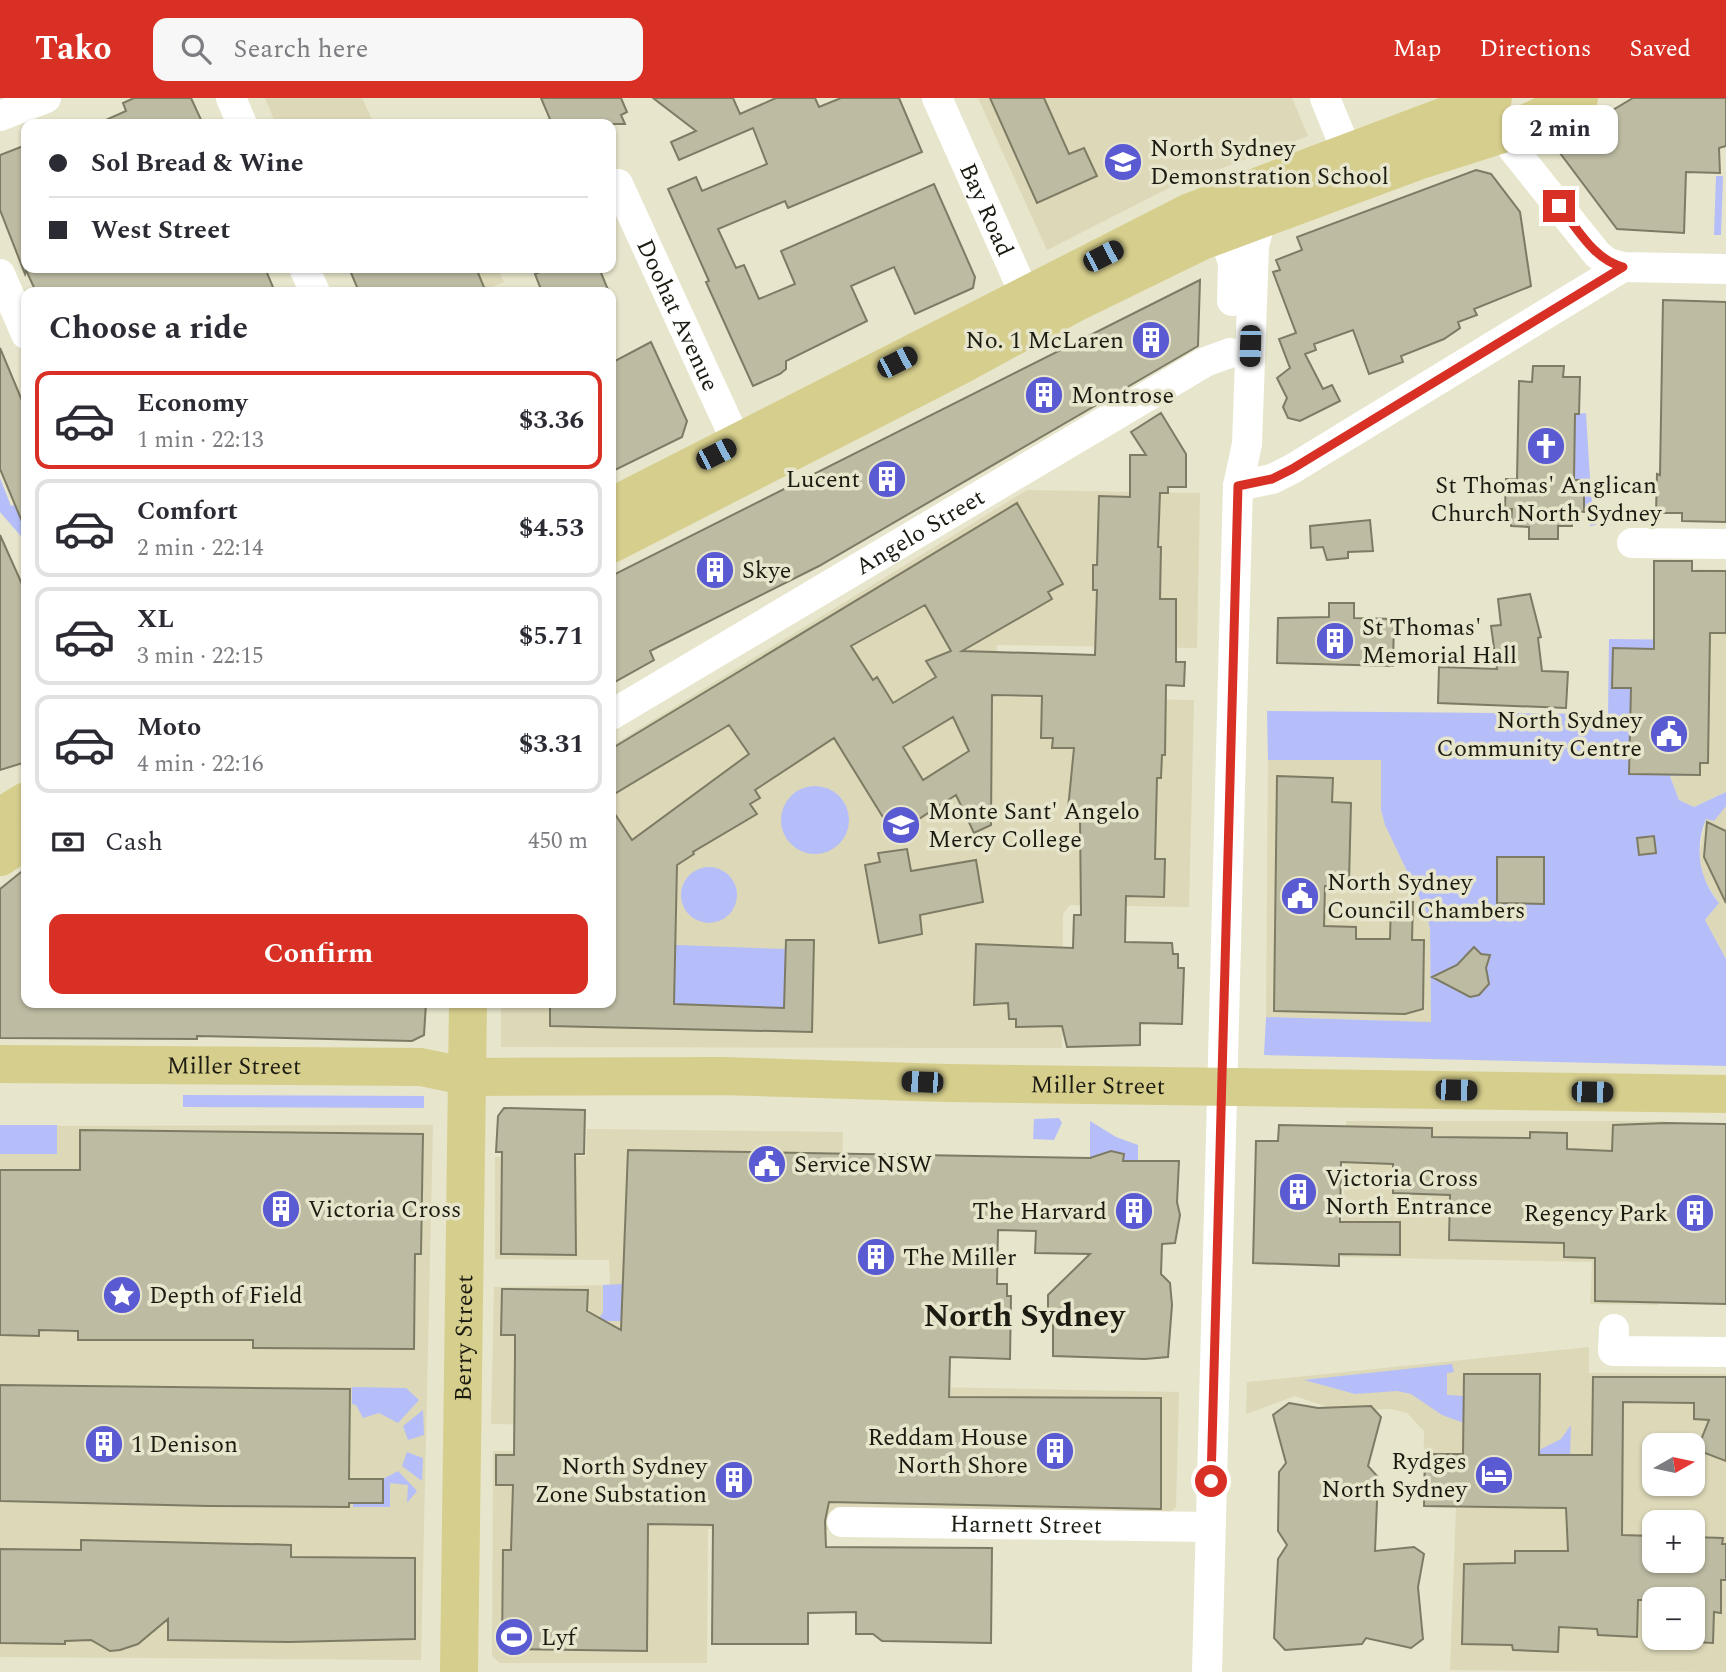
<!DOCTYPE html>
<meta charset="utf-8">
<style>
:root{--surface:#fff;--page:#f7f7f7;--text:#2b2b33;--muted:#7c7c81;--line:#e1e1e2;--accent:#d93025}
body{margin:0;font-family:Spectral,serif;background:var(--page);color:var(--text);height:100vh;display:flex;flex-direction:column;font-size:26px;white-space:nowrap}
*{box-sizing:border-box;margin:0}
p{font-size:23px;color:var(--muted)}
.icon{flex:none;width:38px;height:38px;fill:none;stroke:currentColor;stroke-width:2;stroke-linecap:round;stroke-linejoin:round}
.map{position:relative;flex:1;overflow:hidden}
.panel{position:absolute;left:21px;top:189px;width:595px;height:721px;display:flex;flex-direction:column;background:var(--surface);border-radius:14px;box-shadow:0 2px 5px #0004}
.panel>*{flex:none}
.banner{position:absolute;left:21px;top:21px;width:595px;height:154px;border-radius:14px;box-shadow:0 2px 5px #0004;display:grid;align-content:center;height:154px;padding:0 28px;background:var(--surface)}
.needle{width:46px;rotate:81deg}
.tools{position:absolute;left:1642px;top:1335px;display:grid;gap:14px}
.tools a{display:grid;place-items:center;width:63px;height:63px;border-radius:14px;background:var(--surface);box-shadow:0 2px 5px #0004;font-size:35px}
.end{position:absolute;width:32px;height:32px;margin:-16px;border:9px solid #d93025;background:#fff;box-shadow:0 0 0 4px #fff}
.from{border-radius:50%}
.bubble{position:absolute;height:49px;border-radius:14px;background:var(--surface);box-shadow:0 2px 5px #0004;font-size:23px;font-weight:700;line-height:49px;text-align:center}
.car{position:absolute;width:21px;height:42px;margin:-21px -10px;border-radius:9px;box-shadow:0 0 5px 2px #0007;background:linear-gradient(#222 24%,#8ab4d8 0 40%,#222 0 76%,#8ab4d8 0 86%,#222 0)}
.banner b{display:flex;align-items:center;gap:24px;height:66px;font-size:26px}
.banner b+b{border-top:2px solid var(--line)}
.banner i{width:18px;height:18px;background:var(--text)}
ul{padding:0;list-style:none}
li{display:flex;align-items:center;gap:21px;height:98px;margin:0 14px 10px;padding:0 14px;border:4px solid var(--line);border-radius:14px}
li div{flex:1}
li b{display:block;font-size:26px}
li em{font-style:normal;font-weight:700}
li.active{border-color:var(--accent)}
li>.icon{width:63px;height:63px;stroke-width:1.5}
h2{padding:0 28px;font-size:32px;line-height:84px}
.pay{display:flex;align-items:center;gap:18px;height:77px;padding:0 28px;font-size:26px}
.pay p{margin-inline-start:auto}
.cta{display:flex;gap:14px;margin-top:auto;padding:14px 28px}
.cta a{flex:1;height:80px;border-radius:14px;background:var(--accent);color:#fff;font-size:28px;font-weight:700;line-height:80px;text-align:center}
header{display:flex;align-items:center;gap:42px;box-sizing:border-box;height:98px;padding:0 35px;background:var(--accent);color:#fff}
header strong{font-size:33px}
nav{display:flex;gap:38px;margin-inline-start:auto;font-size:24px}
.search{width:490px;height:63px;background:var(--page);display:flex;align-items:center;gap:18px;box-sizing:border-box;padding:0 24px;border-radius:14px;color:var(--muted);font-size:26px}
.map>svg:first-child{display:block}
.built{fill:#dcd8b8;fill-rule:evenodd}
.green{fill:#b6bef9}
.building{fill:#bdbba2;stroke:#7e7b64;stroke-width:2;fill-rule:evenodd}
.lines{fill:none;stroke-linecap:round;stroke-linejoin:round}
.minor{stroke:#fff;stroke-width:30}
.major{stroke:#d6ce8c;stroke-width:38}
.route{stroke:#d93025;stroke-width:9}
.labels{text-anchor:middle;stroke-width:7;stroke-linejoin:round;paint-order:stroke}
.poi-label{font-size:24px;fill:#1c1b12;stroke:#e7e5cb;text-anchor:start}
.street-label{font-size:24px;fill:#1c1b12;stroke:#e7e5cb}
.district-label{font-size:32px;font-weight:bold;fill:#1c1b12;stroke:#e7e5cb}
</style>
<header>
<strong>Tako</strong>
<div class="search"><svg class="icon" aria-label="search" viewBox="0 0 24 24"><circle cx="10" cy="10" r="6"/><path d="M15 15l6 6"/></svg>Search here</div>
<nav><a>Map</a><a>Directions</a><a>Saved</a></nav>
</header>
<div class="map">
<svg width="1726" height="1574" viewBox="0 0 1726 1574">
<rect width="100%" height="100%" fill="#e7e5cb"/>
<path class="built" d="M265,0H362L374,26H276Z
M978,0H1292L1308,38L1169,90L1047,152Z
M408,170H498L504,184L479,194H352Z
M1027,392L1200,395L1197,550L997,547L996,599L1194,602L1189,809L1070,807L1063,816L1062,950L501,949V905H611V648Z
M1695,471L1726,472V694L1694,709L1679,702L1670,677H1699L1700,665H1708L1693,542Z
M1268,662H1381V712L1385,727L1426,813L1430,831L1431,924L1266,919Z
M1726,708V861L1705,822L1719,805L1703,780L1699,757L1706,720Z
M1346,1023H1665L1658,1207L1590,1206L1592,1164L1342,1159Z
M433,1027L421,1562L0,1559V1028Z
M587,1031L843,1034L837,1287L1179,1294L1176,1409L1170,1415L835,1409L834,1432L708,1431L707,1565H500L492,1558L493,1353L827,1356L828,1330L491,1326L494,1189L610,1187L609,1162L495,1161V1059L586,1058Z
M1589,1249V1275L1726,1276V1574L1450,1572L1456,1410L1423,1409L1424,1333L1407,1315L1391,1311L1339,1313L1295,1298L1246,1316L1247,1284ZM1654,1348H1692V1386H1654ZM1654,1424H1692V1463H1654ZM1654,1502H1692V1540H1654Z"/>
<path class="green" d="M1716,78H1723L1721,137H1714Z
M1586,315L1591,397L1596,427L1590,428L1591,414H1584V382H1574L1575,316Z
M0,380L11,408L26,402V444L0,414Z
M1609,541L1702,542L1709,563L1708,665H1700V677L1670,678L1679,702L1694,709L1726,694V708L1714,723L1706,721C1694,751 1699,780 1719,805L1705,822L1726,861V968L1264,957L1266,919L1431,924L1430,831L1426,813L1385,727L1381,712V662H1268L1267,613L1608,616Z
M781 722a34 34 0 1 1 68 0a34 34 0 1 1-68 0Z
M681 797a28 28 0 1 1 56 0a28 28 0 1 1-56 0Z
M676,847L786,851L784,910L674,906Z
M183,997L424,998V1010L183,1009Z
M1059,1020L1062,1025L1054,1042L1033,1041L1034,1021Z
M1090,1023L1116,1039L1138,1047V1063L1124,1062V1056L1111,1053L1090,1060Z
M0,1027H57V1056H0Z
M622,1186V1223H598L603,1214V1187Z
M1452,1266L1454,1274L1447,1275V1297L1464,1298V1325L1442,1317L1411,1296L1397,1293L1355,1296L1304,1282Z
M352,1289L406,1290L419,1302L398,1325L379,1315L363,1320L356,1307L352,1306Z
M423,1312L424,1337L408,1342L403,1328Z
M1571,1327L1570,1357H1539V1352L1561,1341Z
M407,1354L423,1360L422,1383L402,1368Z
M398,1373L417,1393L407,1405L408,1387L390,1385V1409H353V1405H383V1381Z"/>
<path class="building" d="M134,0H191L203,26H97L126,13L123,5Z
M541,0H621L627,14L621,17L625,26H552Z
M653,0H733L740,16L776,0H815L819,9L841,0H899L922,54L788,110L785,103L718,131L736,170L744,167L759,201L795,186L781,153L934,86L975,179L973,190L915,216L894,169L851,188L867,223L786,263V271L780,276L753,288L706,184L709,183L668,91L696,79L702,93L767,66L753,30L679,62L671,44L696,33Z
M990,0H1044L1069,56L1084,50L1097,78L1037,105Z
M1633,0H1726V48L1719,50L1720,75L1686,74L1684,135L1617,131L1554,47Z
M26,47V170H265L275,194H36L26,172L25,176L0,112V57Z
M1476,72L1491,76L1520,114L1531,188L1474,211L1477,217L1458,224L1460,230L1444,241L1401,258L1403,264L1369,276L1353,232L1314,246L1316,252L1305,256L1323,291L1332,287L1340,303L1300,323L1288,320L1283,309L1287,300L1277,280L1290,270L1279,241L1296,235L1273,174L1280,172L1276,162L1302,152L1297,139Z
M349,170H476L486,194H359Z
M549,170H599L609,194H542L535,176Z
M1200,182L1198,248L819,468L650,553L654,562L611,586V478Z
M1663,202L1726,204V424L1682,423V415H1656L1657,376L1660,377Z
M651,244L687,323L682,339L611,374V265Z
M0,250L26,312V433L0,371Z
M1533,268H1564L1563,279H1580L1579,316H1575L1574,382H1584V414L1572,413V428H1558V441H1529V429L1511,428L1512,411H1505L1506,381H1517L1519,283L1532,284Z
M1161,315L1186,356V389H1168V395H1160L1158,449H1161L1160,501H1176V564H1185L1184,588L1166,587L1165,657H1162L1161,680H1157L1155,761H1165L1164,799L1126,798L1125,844L1172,845L1173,856H1178V870H1184L1182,926L1140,925V947L1067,949L1062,928L1016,929V921H1009L1008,905L974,907L976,846L1073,850L1074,817H1081L1080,721H1067L1074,650H1052L1053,640H1041L1042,598L992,597L991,727L974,735L956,697L894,737L834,640L755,692L760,700L750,706L757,716L693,754L694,756L677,767L674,906L784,910L786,842H814L812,934L550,928V905H611V710L632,742L749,656L729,627L611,698V651L1017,405L1063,486L1048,494L1052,501L962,553L1095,557L1097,492H1093V467H1097L1099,398L1130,399V357H1146L1131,334ZM925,507L951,553L926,563L936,579L893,605L877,579L873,582L851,548ZM953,619L969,653L923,682L903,649Z
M1370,422L1373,453L1348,454V460L1327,462L1323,449L1311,450L1310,428Z
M0,437L26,495V664L0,672Z
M1654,463H1692V473H1726V535H1710L1708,665H1700V677L1629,676L1631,590H1612L1613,550L1654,551Z
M1530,496L1541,539L1538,540L1542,573L1568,574L1566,610L1438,605L1439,569L1497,571L1491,528L1501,527L1498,501Z
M1329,505H1354V520L1394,521L1393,568L1277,565L1278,520L1329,519Z
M1277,678L1333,680L1332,704L1351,705L1349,784L1330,783V788H1325L1324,828L1356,829V841H1390L1391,804H1413L1412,842H1424L1423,911L1405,916L1274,913Z
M1707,724L1726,733V805L1704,759Z
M1654,738L1656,755L1639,757L1637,740Z
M907,751L911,773L976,762L983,804L920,817L922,836L879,845L865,767L880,764L878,755Z
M1497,759H1544V806L1497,805Z
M26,770V905H426L424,937L412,943L197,938V941L0,940V791Z
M1474,849L1481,856L1490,857L1486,870L1489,886L1479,897L1470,899L1432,879L1457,867Z
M504,1010L585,1012L584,1056H575L576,1157L501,1156L502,1054H496L498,1018Z
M1666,1025L1726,1026V1206L1595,1203V1160L1564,1159V1145L1449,1142L1450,1097L1393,1095V1066L1341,1064L1340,1124H1400V1157L1339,1156V1168L1253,1165L1256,1043H1278L1279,1027L1432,1030V1039L1530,1040V1034L1567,1035V1051L1612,1053L1613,1027Z
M80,1032L423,1036L421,1156H415L414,1251L253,1250V1242H78V1233L39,1232V1238L0,1237V1072H80Z
M628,1052L1090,1060L1111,1053L1124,1056L1123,1063H1179L1177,1104L1180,1117L1175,1145L1162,1146L1161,1176L1170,1185L1172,1207L1168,1259L1145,1261L1053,1258V1226L1048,1220V1197L1090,1156L1035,1155L1036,1133L998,1132L997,1186H1007V1198H1011L1010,1261L950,1259L949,1299L1161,1300V1411L829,1404L825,1423L826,1449L992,1450L991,1545L882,1543L873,1536H856V1514L808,1515V1546H712L713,1427L648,1426L647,1553L502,1551L503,1452H511L513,1387H496V1357H514L515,1255V1237H501L502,1191L588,1192L587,1213L621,1232Z
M1464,1276H1540L1539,1357H1592L1593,1279H1726V1363L1697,1352L1709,1322L1694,1321V1305L1623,1304L1622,1437L1654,1438V1463H1692V1439L1723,1440L1722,1446H1726V1482H1721V1515L1714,1514L1713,1545L1692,1544V1502H1638L1637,1539L1598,1537L1597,1531L1559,1529L1558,1554L1513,1552L1512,1547L1462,1546L1464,1466L1515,1465V1453H1568L1566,1410L1424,1408L1425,1356H1463Z
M0,1287L350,1291L349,1381H383V1405H349V1409L208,1408L0,1403Z
M1289,1305L1318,1310L1371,1308L1381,1319L1368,1368L1378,1379L1375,1453L1414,1449L1424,1456L1418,1489L1423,1541L1411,1550L1366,1540L1362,1546L1285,1552L1274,1540L1278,1461L1287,1447L1278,1433L1279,1374L1286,1365L1273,1317Z
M81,1442L291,1447V1459L415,1460V1541L289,1544L168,1542V1521L138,1546L120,1552L110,1553L91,1542L65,1543V1546L0,1545V1451L81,1452Z"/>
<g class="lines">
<g class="minor">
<path d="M231,0L242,26"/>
<path id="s1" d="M937,0L1033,215"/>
<path d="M1325,0L1347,54"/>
<path d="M0,18L46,0"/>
<path d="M1506,35L1513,51L1597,156L1608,165L1623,169L1726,171"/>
<path id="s2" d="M618,86L737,345"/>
<path d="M1228,115L1223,134L1233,165L1232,203"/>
<path d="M304,170L315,194"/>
<path d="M0,176L26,236"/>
<path d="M1238,388L1272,381L1292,371L1623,169"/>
<path d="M1632,445L1726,446"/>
<path id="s3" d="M611,617L1205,264L1230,255"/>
<path d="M1614,1231L1613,1253L1726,1254"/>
<path id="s4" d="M842,1424L1210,1429"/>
<path d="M1207,1574L1237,423L1238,388L1247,346L1254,148L1261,121"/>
</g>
<g class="major">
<path d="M611,409L1190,114L1493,0"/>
<path d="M611,446L961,267L1073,206L1202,143L1418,63L1506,35L1579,0"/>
<path d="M0,719L26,703"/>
<path d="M0,759L26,742"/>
<path id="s5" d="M0,966L421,969L469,979L721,978L947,985L1726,996"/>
<path id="s6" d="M459,1574L468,905"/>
</g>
</g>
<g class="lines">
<path class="route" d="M1211,1383L1238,388L1272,381L1292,371L1623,169C1593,161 1578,131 1559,108"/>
</g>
<defs>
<g id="school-disc" transform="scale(2.0125)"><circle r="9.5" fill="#5a5ad2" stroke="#e7e5cb"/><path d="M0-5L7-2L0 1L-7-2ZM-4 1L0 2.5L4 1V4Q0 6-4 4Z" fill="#fff"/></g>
<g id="building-disc" transform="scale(2.0125)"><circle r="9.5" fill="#5a5ad2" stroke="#e7e5cb"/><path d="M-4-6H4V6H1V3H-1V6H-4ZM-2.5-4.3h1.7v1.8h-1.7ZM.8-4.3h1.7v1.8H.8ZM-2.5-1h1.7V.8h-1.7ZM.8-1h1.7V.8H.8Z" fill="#fff"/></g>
<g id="church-disc" transform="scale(2.0125)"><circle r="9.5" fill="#5a5ad2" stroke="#e7e5cb"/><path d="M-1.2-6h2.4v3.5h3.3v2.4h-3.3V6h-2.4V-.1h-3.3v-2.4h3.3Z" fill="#fff"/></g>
<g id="civic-disc" transform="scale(2.0125)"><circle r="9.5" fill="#5a5ad2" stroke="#e7e5cb"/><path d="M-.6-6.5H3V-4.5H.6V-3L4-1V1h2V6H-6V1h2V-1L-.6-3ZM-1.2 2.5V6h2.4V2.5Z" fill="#fff"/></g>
<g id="sight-disc" transform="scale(2.0125)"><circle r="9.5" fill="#5a5ad2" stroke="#e7e5cb"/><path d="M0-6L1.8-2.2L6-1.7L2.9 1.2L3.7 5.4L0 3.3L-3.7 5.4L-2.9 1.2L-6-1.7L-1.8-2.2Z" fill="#fff"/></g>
<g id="hotel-disc" transform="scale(2.0125)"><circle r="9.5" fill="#5a5ad2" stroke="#e7e5cb"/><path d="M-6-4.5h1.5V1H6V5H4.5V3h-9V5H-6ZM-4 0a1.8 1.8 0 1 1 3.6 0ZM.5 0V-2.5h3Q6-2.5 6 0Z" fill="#fff"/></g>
<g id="stadium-disc" transform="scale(2.0125)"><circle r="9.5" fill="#5a5ad2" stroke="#e7e5cb"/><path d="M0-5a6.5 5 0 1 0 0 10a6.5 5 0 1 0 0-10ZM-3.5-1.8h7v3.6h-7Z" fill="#fff"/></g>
</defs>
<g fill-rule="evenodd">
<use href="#school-disc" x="1123" y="64"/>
<use href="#building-disc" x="1151" y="242"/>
<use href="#building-disc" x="1044" y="297"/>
<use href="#church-disc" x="1546" y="348"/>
<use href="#building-disc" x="887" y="381"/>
<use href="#building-disc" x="715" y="472"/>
<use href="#building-disc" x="1335" y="543"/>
<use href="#civic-disc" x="1669" y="636"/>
<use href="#school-disc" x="901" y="727"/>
<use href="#civic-disc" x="1300" y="798"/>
<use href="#civic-disc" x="767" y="1066"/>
<use href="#building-disc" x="1298" y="1094"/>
<use href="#building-disc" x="281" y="1111"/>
<use href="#building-disc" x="1134" y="1113"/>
<use href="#building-disc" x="1695" y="1115"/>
<use href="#building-disc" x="876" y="1159"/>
<use href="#sight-disc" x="122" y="1197"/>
<use href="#building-disc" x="104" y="1346"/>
<use href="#building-disc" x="1055" y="1353"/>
<use href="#hotel-disc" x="1494" y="1377"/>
<use href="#building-disc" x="734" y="1382"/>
<use href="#stadium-disc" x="514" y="1539"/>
</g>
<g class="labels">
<g class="poi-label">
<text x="1150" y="58">North Sydney<tspan x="1150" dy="28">Demonstration School</tspan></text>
<text x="1124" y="250" text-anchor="end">No. 1 McLaren</text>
<text x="1071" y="305">Montrose</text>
<text x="860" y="389" text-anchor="end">Lucent</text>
<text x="1546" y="395" text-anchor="middle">St Thomas' Anglican<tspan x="1546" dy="28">Church North Sydney</tspan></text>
<text x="742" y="480">Skye</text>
<text x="1362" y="537">St Thomas'<tspan x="1362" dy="28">Memorial Hall</tspan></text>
<text x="1642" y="630" text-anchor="end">North Sydney<tspan x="1642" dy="28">Community Centre</tspan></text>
<text x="928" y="721">Monte Sant' Angelo<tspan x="928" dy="28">Mercy College</tspan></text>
<text x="1327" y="792">North Sydney<tspan x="1327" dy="28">Council Chambers</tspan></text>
<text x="794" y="1074">Service NSW</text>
<text x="1325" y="1088">Victoria Cross<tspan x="1325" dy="28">North Entrance</tspan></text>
<text x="308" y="1119">Victoria Cross</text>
<text x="1107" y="1121" text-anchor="end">The Harvard</text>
<text x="1668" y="1123" text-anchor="end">Regency Park</text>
<text x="903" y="1167">The Miller</text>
<text x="149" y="1205">Depth of Field</text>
<text x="1028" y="1347" text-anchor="end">Reddam House<tspan x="1028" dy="28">North Shore</tspan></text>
<text x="131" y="1354">1 Denison</text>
<text x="1467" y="1371" text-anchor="end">Rydges<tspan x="1467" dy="28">North Sydney</tspan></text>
<text x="707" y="1376" text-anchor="end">North Sydney<tspan x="707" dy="28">Zone Substation</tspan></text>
<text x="541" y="1547">Lyf</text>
</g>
<g class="street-label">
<text dy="8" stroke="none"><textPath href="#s1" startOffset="122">Bay Road</textPath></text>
<text dy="8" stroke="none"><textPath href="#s2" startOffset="144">Doohat Avenue</textPath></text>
<text dy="8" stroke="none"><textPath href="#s3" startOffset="359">Angelo Street</textPath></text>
<text dy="8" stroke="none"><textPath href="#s5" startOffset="234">Miller Street</textPath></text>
<text dy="8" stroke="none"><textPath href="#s5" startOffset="1099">Miller Street</textPath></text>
<text dy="8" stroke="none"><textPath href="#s6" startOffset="334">Berry Street</textPath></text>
<text dy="8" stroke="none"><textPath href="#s4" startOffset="184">Harnett Street</textPath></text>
</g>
<g class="district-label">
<text x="1024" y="1228">North Sydney</text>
</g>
</g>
</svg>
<div class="tools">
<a><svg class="needle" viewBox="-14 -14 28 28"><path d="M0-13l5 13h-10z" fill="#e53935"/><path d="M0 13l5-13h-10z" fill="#7c7c81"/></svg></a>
<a>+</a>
<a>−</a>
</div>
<i class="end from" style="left:1211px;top:1383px"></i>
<i class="end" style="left:1559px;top:108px"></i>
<div class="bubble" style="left:1502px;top:7px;width:116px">2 min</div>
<i class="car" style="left:1103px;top:158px;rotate:63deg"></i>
<i class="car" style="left:1250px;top:248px;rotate:182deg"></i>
<i class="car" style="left:897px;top:264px;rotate:63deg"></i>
<i class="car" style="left:716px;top:356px;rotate:63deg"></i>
<i class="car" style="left:922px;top:984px;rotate:272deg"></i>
<i class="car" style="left:1456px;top:992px;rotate:91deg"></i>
<i class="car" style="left:1592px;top:994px;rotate:91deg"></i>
<div class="banner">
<b><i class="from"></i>Sol Bread &amp; Wine</b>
<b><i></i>West Street</b>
</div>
<section class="panel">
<h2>Choose a ride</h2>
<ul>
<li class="active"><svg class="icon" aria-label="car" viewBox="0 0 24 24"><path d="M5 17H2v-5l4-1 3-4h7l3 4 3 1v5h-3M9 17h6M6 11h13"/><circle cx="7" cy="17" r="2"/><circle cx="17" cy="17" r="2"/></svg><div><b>Economy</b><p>1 min · 22:13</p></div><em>$3.36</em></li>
<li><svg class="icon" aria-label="car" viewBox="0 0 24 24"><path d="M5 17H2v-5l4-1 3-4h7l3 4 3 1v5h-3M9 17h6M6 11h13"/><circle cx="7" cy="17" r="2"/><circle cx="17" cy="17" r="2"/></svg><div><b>Comfort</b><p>2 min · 22:14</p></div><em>$4.53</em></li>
<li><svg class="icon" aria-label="car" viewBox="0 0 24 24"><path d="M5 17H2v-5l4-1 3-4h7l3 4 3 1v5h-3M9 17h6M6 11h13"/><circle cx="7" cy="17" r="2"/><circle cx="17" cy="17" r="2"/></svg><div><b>XL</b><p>3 min · 22:15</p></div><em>$5.71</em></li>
<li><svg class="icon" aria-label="car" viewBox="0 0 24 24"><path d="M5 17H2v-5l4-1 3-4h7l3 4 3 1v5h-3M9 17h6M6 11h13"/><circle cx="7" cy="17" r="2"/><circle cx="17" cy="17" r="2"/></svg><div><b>Moto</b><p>4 min · 22:16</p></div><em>$3.31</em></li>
</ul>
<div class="pay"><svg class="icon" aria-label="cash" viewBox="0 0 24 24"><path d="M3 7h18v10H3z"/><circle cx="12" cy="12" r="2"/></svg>Cash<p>450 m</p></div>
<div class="cta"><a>Confirm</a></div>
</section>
</div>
